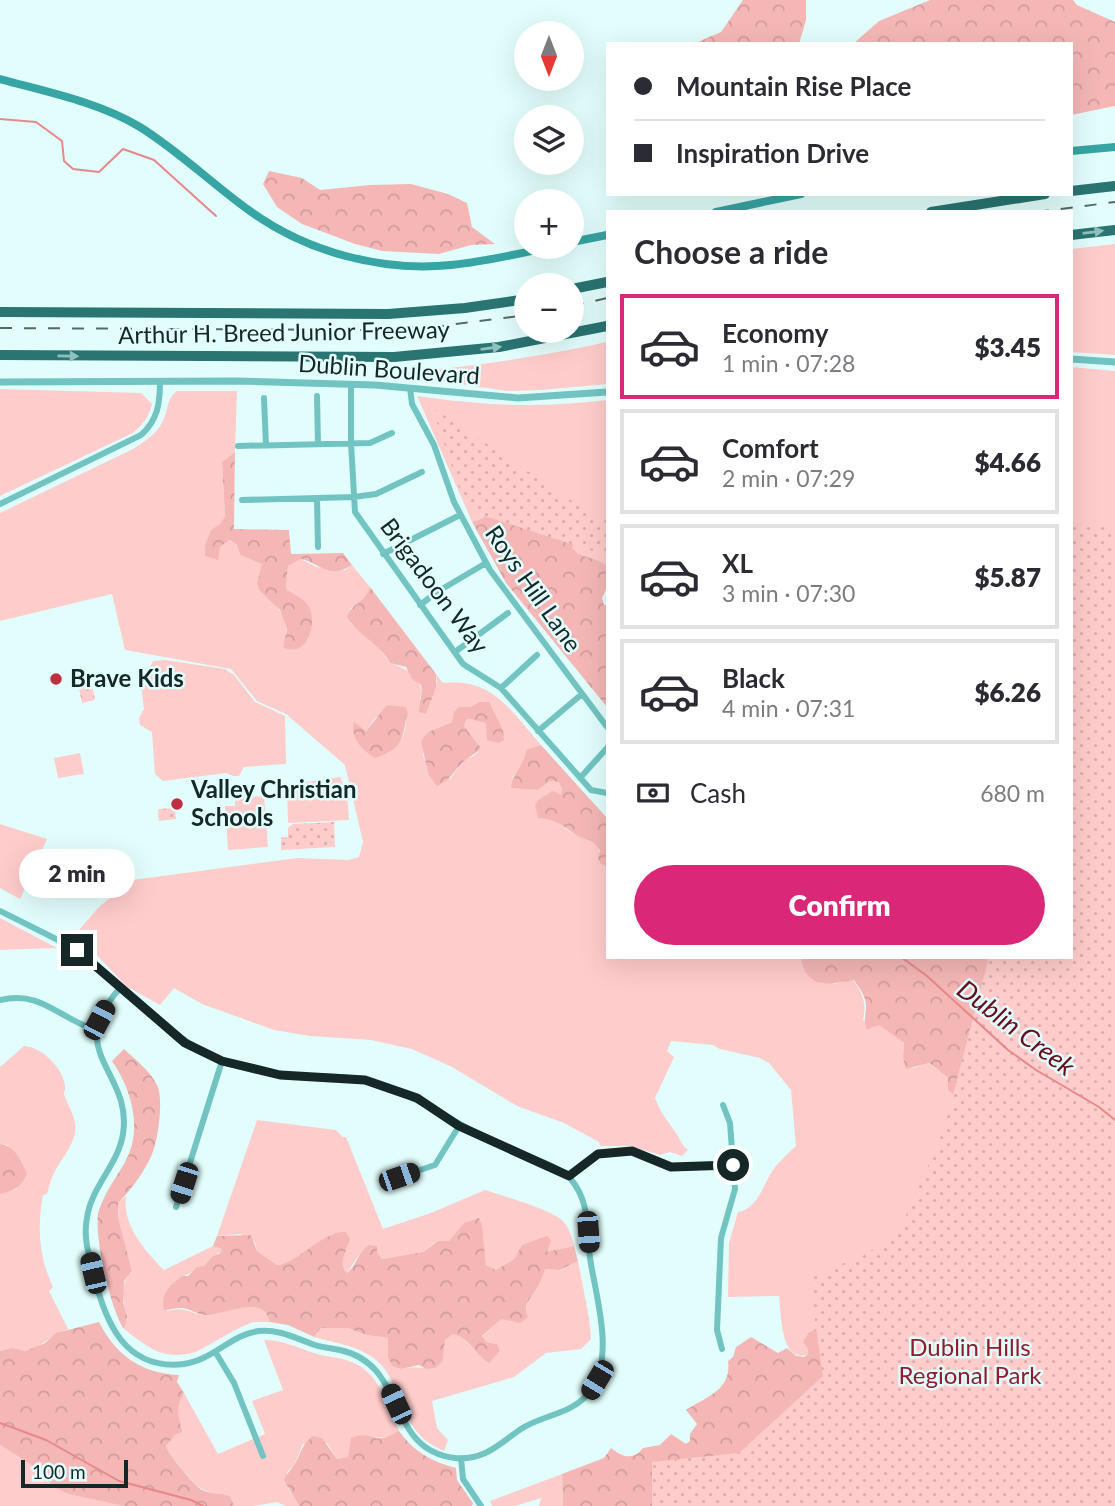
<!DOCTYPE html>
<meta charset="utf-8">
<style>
:root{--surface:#fff;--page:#f2f2f3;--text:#2b2b33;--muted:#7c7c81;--line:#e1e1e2;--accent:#db2777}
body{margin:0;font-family:Lato,sans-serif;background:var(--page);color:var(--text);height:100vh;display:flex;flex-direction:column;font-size:26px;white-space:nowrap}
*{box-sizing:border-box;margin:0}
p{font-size:23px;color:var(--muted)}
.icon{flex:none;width:38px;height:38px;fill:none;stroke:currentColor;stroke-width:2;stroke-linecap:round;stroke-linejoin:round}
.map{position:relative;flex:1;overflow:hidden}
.side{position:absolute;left:606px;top:210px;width:467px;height:749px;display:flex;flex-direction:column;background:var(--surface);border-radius:0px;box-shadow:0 7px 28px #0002}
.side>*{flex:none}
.hud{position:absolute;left:606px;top:42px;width:467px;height:154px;border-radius:0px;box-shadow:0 7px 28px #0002;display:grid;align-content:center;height:154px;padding:0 28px;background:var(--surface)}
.needle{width:46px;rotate:180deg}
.fabs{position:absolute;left:514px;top:21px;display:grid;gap:14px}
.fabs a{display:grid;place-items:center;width:70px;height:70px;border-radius:50%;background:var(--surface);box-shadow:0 7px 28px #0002;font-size:35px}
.scale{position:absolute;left:21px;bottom:18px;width:107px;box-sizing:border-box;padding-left:7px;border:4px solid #152726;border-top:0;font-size:19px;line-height:24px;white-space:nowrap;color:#152726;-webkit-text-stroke:5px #e2fefc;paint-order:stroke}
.end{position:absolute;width:32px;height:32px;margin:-16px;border:9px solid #152726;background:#fff;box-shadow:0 0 0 4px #fff}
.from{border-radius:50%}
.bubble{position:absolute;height:49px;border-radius:24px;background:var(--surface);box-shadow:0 7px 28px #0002;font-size:23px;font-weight:800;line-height:49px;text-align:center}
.car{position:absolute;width:21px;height:42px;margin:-21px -10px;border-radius:9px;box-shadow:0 0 5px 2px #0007;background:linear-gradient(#222 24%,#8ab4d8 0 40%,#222 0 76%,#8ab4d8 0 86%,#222 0)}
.hud b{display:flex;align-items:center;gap:24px;height:66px;font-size:26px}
.hud b+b{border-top:2px solid var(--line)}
.hud i{width:18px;height:18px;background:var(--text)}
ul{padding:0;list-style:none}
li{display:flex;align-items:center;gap:21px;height:105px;margin:0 14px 10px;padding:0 14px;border:4px solid var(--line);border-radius:0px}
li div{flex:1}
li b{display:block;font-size:26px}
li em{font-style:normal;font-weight:800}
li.current{border-color:var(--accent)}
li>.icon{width:63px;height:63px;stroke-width:1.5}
h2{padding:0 28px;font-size:32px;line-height:84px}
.pay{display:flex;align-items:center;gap:18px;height:77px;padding:0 28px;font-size:26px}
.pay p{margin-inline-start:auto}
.button{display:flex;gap:14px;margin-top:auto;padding:14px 28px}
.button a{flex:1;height:80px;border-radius:42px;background:var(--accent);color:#fff;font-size:28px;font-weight:800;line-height:80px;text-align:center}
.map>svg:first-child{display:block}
.green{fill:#fecccb;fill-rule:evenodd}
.forest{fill:url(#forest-crowns)}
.park{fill:url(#park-dots)}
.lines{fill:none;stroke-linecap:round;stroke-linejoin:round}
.stream{stroke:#e88789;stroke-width:2}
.minor{stroke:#72c4c2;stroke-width:6}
.tertiary{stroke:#72c4c2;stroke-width:7}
.secondary{stroke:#36a5a3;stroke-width:8}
.motorway{stroke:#2a7472;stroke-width:10}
.rail{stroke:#556a69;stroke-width:2;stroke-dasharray:12 12;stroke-linecap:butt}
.oneway{fill:#8fc0be}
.route{stroke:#152726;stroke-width:9}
.poi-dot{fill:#bf2f41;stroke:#e2fefc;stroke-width:2.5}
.labels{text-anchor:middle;stroke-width:5;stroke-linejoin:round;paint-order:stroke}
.street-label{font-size:24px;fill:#152726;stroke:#e2fefc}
.poi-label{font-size:24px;font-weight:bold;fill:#152726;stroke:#e2fefc;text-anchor:start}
.park-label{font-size:24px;fill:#901c2d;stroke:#e2fefc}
.water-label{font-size:26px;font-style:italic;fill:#660e1c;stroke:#e2fefc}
</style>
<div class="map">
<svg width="1115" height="1506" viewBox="0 0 1115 1506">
<defs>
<pattern id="forest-crowns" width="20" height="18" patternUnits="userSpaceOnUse" patternTransform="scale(1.75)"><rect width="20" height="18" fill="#f4b7b6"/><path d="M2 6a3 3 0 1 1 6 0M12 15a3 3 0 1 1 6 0" fill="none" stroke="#d09d9c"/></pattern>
<pattern id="park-dots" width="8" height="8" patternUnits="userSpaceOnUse" patternTransform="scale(1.75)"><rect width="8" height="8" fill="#fecccb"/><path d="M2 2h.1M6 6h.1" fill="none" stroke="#d9afae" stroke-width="1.8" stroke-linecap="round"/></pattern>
</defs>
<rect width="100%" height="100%" fill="#e2fefc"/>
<path class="green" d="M1115,244V355L1071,352V249Z
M607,342V384L542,390L507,391L391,374C464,367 536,358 607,342Z
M1071,367L1115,371V726L1071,740Z
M0,389L141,393L152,404C149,417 143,424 133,433L0,496Z
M177,391H237L235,452L222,462L225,516L220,524V547L228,540L237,545L240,555L263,564L259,590C273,601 289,616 286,636L308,640C315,603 312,611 286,589L288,566L301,559L316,567L345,570L352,565L370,587L366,598L350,609L351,624L378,646L390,663C407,668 428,681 419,701L437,682L436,674L443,683C492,677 512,712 541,745L512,778L528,789L538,790L550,781L559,782L562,790L561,795H548L538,800V817C559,819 557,824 574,834C577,836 581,835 585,837C598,841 601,851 601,864L607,867V957H801L802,964L834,984L853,980C863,994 867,1003 863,1020L879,1024L904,1043L903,1057L913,1068L928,1063L948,1078L1022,1093L808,1349V1354C781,1366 781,1313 779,1296L728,1297L729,1243L738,1212C759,1209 764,1180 776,1166C782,1159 789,1152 796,1146L791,1090L769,1063L760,1058L720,1049L713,1045L671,1041L667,1051L674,1057L655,1098C660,1111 666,1119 674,1130C680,1137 680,1144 688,1150L682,1156L670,1152L660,1155L630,1146H600L599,1142L564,1123L517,1106L452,1067L412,1049L371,1040L310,1036L274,1030L202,1004L174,988L160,1005L126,986L92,950L73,937L99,907L132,880L297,858L348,860L359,857L363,842L345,765L286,714L257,701L231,669L125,650L112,594L0,621V513L133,449C147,440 159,433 165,416C169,405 167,399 177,391ZM479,702L503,730C492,725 478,717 466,720L464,726L481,748L474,756L465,759L450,779L428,774L423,754L428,732L452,722ZM376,717L406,719C406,734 400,747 387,754L360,725L366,731Z
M417,396C487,406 537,408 607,400V566C597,556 582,560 572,549L491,503L483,518L472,522Z
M165,660L225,669L234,675L255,702L285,716L286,764L244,767L239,776H233L226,773L163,781L155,774L152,732L140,725L139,718L144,709L141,686L153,661Z
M80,753L84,774L58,778L54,758Z
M340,777L347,792L349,820L288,823L287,785Z
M264,796L268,847L228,850L225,806H235V798Z
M0,824L47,839L20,899L0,888Z
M0,918L57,948L0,950Z
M24,1046C42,1047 63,1068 65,1086C66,1095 62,1088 65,1097C70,1110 77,1118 75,1133C72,1148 61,1159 54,1173C51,1179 49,1187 47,1194L43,1195C37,1228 39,1257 53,1287L49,1291L68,1329C52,1334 43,1346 28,1350C21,1352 11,1348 0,1351V1194L17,1189L8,1145L0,1144V1067Z
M257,1120L336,1130L343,1137H346L383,1229L431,1213L485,1190C503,1196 550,1209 563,1221C569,1228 572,1237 574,1246L546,1253L534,1242L522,1245L514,1259L496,1270L486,1265L483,1236L456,1234L449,1241L434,1243L423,1252L382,1259L377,1252L359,1255L347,1273C337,1266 345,1255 348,1245L327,1239C310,1246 295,1264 277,1265L257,1251L255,1242L240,1234L217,1236Z
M126,1196C122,1225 145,1251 164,1270L213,1246L223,1249L204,1266L178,1279L173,1286L167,1311C187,1306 189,1314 205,1315C223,1316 266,1292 269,1322H253L239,1328L196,1352C163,1361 149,1348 124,1329C130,1306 113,1292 132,1271L118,1217V1203Z
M578,1261L589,1318L591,1339L581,1349L546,1353L514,1377L432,1401L437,1428L448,1440L444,1451C434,1446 424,1441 417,1432C398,1409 398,1375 372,1357C355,1345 334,1343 314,1337L321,1328H348L366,1335L388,1338V1357L401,1369C417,1365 430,1372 443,1361L445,1340L453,1334L460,1335L483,1359L497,1344L486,1342L482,1337L501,1318L513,1322L526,1311L529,1298L545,1269L559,1270Z
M264,1340C283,1340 298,1348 317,1354C327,1357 339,1357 349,1361C381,1372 386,1405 399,1431L388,1438L376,1437L351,1446L348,1457L337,1459L327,1443L303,1444L294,1465L287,1472L288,1488L299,1506H286L277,1502L254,1506H234L230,1496C221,1493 210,1494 202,1489C193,1484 170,1455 166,1446L181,1427C176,1413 177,1406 184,1393L218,1454L265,1434L252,1401L283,1390Z
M0,1445L33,1466L55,1488L125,1506H0Z
M562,1474L563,1506H539L541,1498L515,1506H492L490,1501Z"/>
<path class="forest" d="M743,0H806V20L799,44H693L721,32Z
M930,0H1073L1077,5L1115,22V106L1071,115V44H853L879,21Z
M269,171L302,178L320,190L370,185L411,184L448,194L467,203L472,227L495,244L471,245L439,254L382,251L355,244L302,224L277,207L263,184Z
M235,452L234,529L289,530L291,554L343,553L352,565C328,580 322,564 301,559L288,566L286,589C293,594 304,599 308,605C318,619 309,660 283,647L287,629L280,610L259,590L257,583L262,564L240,555L237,545L229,540L220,547L218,560L205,556V545L211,530L220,524L225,516L222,462Z
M491,503L576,537L572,548C582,560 597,556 607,566V587L602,598L604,605H607V707L506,583L472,522L483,518Z
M370,587L436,674V687L426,714L419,712C419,702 423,695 421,685L412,679L406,667L390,663C380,643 357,635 347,617C353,601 363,606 370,587Z
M479,702H489L503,730L504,740L499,743L487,740L486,723L470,719L466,720L464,726L481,748C475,755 469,756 463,762C454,771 450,781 437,786L428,774L421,741L428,732L452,722L454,712L459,707H471Z
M387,705L406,707C409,718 408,709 406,719C402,743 400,750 375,758C362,750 350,738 354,722L366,731Z
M541,745L607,818V867L601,864L598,858L600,851C592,836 583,841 573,833C560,824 554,819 538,818L535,805L538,800L553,791L561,795L562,790L559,782L550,781L538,790L511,788C513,771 524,767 526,750Z
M801,957H1005L956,1096L948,1090V1078L929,1063L906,1069L903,1057L904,1043L879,1025L867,1029C863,1020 866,1016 866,1006C866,996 859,988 854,980C831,985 804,989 801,957Z
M124,1049C136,1060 150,1071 157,1085C164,1098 158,1141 152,1154C147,1168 129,1193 118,1203V1217L132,1271L124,1281L123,1302L127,1317L124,1329C111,1312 92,1230 99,1210C105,1192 116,1178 125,1162C143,1130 132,1090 112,1061Z
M0,1144C16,1146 20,1160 27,1173C22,1187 14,1191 0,1194Z
M479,1218L482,1225L486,1265L496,1270L514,1259L522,1245L547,1236L551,1240L547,1252L574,1246L578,1261L559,1270L545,1269C543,1275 541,1281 538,1286C532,1297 522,1304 528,1317L520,1323L501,1319L482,1336L486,1342L497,1344L500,1351L489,1363C475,1355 469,1337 453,1334L445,1340L443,1361L435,1368L426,1369L419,1365L401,1369L392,1366L388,1357V1338L366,1335L348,1328H321L314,1337L288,1325L269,1322C266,1293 224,1315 207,1315C197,1315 190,1308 180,1308C175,1308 169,1310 164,1310C160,1293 170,1286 182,1276H188L197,1267L204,1266L213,1256L219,1254L222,1249L213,1246L217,1236L251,1235L257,1251L277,1265C299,1263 323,1230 346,1232L350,1239C347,1251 337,1264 347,1273C357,1265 358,1252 369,1245L377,1246V1252L382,1259L423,1252L438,1241H449L464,1223Z
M99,1322C116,1355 140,1373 179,1375L177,1382L184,1393C174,1412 179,1413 182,1432L175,1435L166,1446C170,1456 193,1484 202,1490C211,1494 221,1493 230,1496L234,1506H124L69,1494L55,1488L33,1466L0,1445V1351L12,1348L25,1351L45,1343L56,1333Z
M824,1327L1115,1506H563L562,1474L604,1458L611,1448C622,1457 633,1461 643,1448L660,1445L671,1434L686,1444L690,1441V1434L697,1424L686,1410C706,1397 732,1390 728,1361L733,1357L736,1347L751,1337L778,1353L787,1348L796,1356L804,1357L808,1354V1349L803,1342C808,1332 814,1328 824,1327Z
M399,1431C413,1451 432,1462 456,1468L457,1480L473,1503L472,1506H299L284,1480C287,1473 290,1471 294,1465C302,1453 300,1446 313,1436L322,1438L337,1459L348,1457L351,1438C369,1431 370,1440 384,1438C390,1437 394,1433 399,1431Z"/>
<path class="park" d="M432,407L593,515L607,520V553H599L469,511L460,491Z
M1111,523L1115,524V1506H652V1462L739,1453L823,1376L809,1279L896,1239L944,1129L989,957H1071V526Z
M89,671L95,700L82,703L76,674Z
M175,808L176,819L159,821L158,809Z
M334,822L335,847L281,850V837H288V828L293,824Z"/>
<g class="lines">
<path class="stream" d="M0,119L36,122L62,141L64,161L73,169L99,172L123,149L154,160L216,216
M901,957L927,976L1008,1050L1036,1070L1099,1107L1115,1120
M0,1423L46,1440L119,1481L191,1500L203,1506"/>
<path class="minor" d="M351,385V443L355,512L463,664L501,688L591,790L607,793
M410,388L412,404L434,445L454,502L490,570L607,727
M317,396L318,444
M264,398L266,446
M238,446L370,443L392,433
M317,498L318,547
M242,500L354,497L376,494L422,472
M0,504L141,435C158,420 160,403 160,381
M383,554L460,515
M420,605L437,592L486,563
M455,652L508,613
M501,688L537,655
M538,731L582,694
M580,778L607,748
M0,911L72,947L120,988
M120,988C171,1034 213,1069 285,1075C312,1078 343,1074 369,1081C415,1094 452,1122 496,1143C513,1151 560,1166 570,1178C591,1203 586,1228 590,1258C596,1299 617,1359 587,1395C569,1415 542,1415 521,1429C499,1444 484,1461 455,1458C384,1449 409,1365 340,1350C332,1348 323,1348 315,1345C297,1339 280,1329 259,1331C232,1334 213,1360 184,1364C125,1371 105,1322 94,1275C89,1255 83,1238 87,1218C91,1187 118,1165 123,1134C133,1071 62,1053 120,988Z
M0,1000C42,990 59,1019 96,1030
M384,1176L399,1177L435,1165L459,1126
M569,1176L599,1154L632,1151L671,1167L733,1165
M176,1207L222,1061
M722,1349L717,1330L721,1238L735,1189L730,1123L723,1105
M216,1353L234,1383L263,1456
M461,1458L463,1479L481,1506"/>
<path class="tertiary" d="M1071,359L1115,362
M0,382L237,381L375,385L518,398L607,392"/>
<path class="secondary" d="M0,79C47,92 98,102 140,127C180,152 212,184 250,211C307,252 381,272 451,265C484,262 517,254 550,247
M1071,151L1115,147
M716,212L801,194
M572,242L607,235"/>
<path class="motorway" d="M1071,191L1115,186
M931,212L1045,194
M1071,235L1115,230
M572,289L607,282
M0,312L388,314L465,308L527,299
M0,355L394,357L499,347L607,326"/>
<path class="rail" d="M1037,212L1115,202
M572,306L607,298
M0,328L363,330L441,326L527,315"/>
</g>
<defs><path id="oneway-solid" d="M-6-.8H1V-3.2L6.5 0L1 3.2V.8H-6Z" transform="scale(1.75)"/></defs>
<g class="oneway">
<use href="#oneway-solid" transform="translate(1093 232) rotate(-7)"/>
<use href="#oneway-solid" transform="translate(491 348) rotate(-8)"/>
<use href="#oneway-solid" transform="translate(68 356) rotate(1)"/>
</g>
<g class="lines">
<path class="route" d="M77,950L185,1043L222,1061L280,1075L365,1080L417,1098L459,1126L569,1176L598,1154L632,1151L671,1167L733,1165"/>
</g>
<g class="poi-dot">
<circle cx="56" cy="679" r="7"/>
<circle cx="177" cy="804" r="7"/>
</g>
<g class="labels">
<g class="street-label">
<text transform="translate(284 333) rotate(-1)" y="8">Arthur H. Breed Junior Freeway</text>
<text transform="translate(389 370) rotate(4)" y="8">Dublin Boulevard</text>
<text transform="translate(434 586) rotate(53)" y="8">Brigadoon Way</text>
<text transform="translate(533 589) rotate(55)" y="8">Roys Hill Lane</text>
</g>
<g class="poi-label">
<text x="70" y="687">Brave Kids</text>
<text x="191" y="798">Valley Christian<tspan x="191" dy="28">Schools</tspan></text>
</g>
<g class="park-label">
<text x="970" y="1356">Dublin Hills<tspan x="970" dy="28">Regional Park</tspan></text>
</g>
<g class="water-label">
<text transform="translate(1016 1028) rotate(37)" y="9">Dublin Creek</text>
</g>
</g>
</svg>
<div class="fabs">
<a><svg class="needle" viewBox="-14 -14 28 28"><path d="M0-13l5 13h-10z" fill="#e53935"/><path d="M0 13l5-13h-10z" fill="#7c7c81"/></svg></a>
<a><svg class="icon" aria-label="layers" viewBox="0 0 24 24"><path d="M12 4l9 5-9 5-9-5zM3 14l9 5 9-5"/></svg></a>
<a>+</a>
<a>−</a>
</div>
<div class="scale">100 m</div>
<i class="end from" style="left:733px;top:1165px"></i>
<i class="end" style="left:77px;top:950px"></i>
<div class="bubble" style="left:19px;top:849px;width:116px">2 min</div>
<i class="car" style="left:99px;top:1020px;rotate:28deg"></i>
<i class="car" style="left:399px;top:1177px;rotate:71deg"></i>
<i class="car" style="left:184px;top:1183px;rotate:198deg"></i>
<i class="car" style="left:588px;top:1232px;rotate:176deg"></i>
<i class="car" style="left:93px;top:1273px;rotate:347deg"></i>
<i class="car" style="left:597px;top:1380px;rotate:211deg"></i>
<i class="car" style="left:396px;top:1404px;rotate:335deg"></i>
<div class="hud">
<b><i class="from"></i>Mountain Rise Place</b>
<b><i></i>Inspiration Drive</b>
</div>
<section class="side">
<h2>Choose a ride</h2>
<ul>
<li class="current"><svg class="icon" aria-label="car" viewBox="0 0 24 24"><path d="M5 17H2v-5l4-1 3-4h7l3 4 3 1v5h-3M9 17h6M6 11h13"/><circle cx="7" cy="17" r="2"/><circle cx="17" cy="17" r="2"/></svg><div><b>Economy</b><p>1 min · 07:28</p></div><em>$3.45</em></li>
<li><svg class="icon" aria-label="car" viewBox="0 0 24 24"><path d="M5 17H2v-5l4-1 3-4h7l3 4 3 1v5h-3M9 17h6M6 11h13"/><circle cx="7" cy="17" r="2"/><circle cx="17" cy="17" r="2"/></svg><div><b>Comfort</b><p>2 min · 07:29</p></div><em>$4.66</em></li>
<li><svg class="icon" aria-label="car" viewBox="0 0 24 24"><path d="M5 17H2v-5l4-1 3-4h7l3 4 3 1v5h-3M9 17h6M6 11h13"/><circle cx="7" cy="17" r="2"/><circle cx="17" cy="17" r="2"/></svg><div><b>XL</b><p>3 min · 07:30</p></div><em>$5.87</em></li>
<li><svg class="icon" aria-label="car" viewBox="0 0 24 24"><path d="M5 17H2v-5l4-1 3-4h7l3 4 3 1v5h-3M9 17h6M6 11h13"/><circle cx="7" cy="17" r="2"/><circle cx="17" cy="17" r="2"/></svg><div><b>Black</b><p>4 min · 07:31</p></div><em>$6.26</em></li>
</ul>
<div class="pay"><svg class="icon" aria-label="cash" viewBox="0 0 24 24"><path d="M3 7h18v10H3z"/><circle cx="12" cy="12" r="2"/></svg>Cash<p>680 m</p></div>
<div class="button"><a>Confirm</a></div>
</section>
</div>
